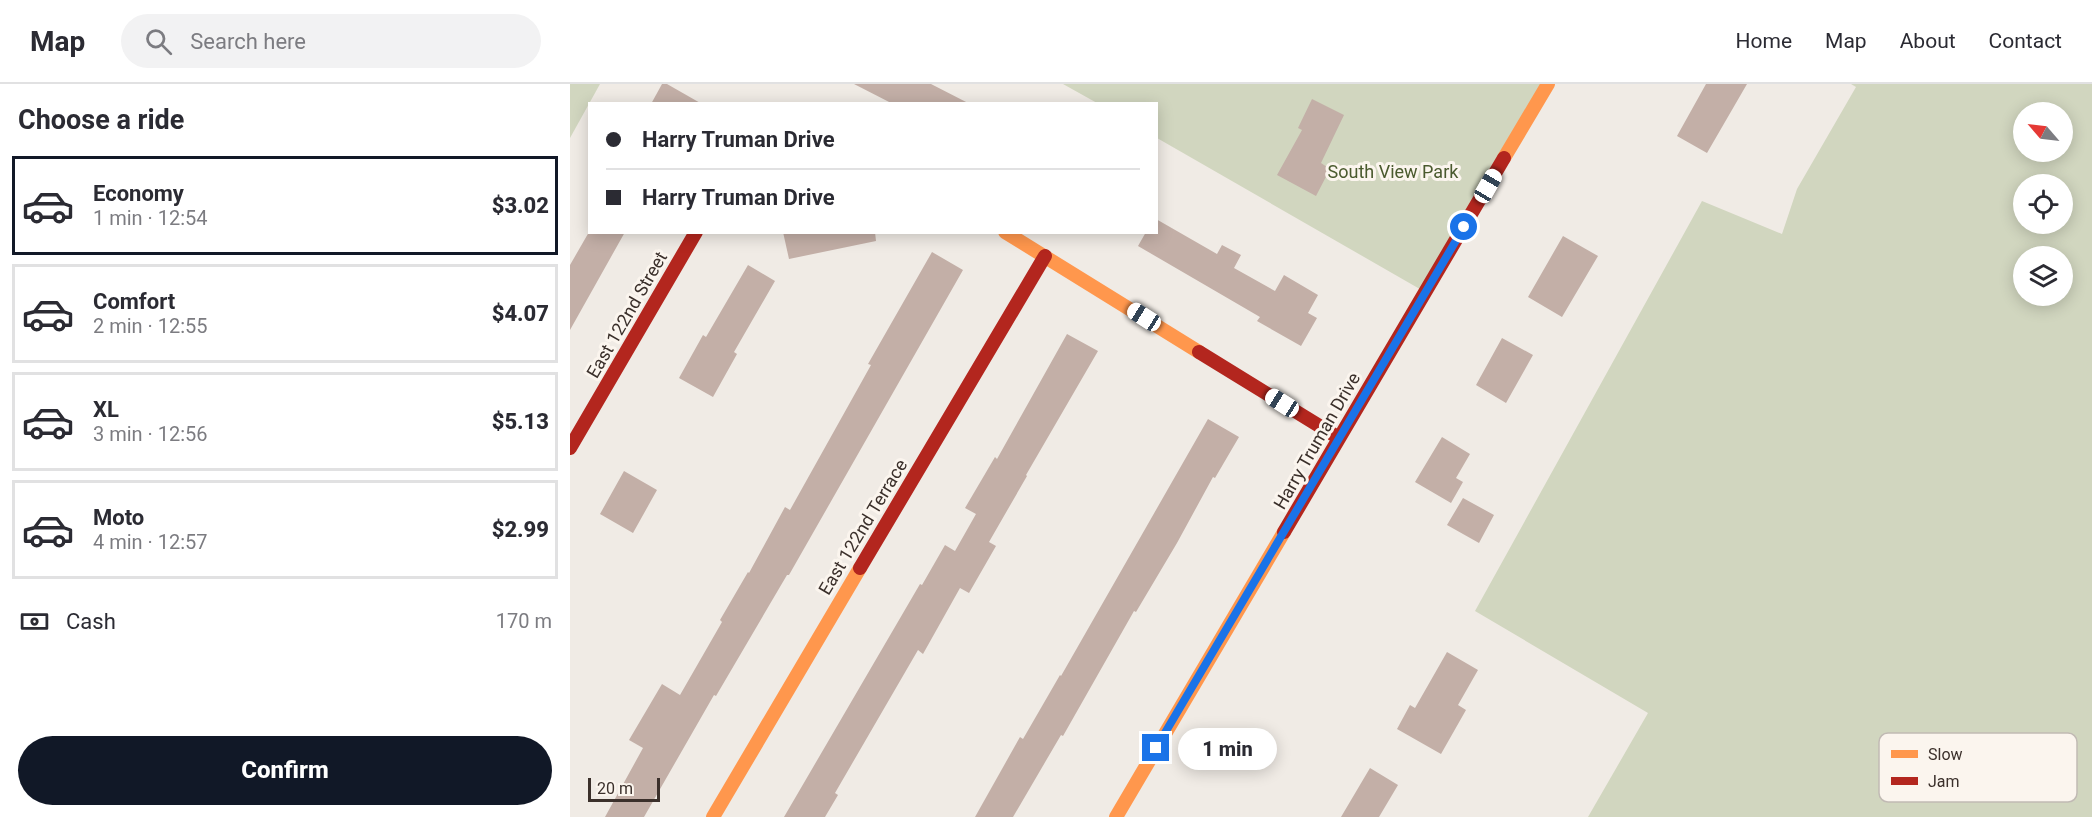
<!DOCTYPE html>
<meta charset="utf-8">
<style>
:root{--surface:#fff;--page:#f2f2f3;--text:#2b2b33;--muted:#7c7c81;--line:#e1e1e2;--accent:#111827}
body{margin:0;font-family:Roboto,sans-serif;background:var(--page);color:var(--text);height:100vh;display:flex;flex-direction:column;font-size:22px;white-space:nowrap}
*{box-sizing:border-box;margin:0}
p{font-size:20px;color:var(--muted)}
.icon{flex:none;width:33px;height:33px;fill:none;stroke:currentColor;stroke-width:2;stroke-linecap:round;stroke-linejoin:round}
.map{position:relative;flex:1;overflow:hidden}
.side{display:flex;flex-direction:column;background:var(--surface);width:570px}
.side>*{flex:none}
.guide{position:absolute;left:18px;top:18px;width:570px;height:132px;border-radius:0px;box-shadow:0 3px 15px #0003;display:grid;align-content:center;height:132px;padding:0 18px;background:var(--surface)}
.needle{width:39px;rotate:298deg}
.controls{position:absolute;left:1443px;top:18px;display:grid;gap:12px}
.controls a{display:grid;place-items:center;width:60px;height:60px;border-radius:50%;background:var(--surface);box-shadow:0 3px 15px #0003;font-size:30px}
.scale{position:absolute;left:18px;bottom:15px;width:72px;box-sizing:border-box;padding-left:6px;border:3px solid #3b302b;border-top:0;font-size:16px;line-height:21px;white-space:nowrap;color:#3b302b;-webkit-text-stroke:4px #fbf5ee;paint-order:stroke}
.end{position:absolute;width:27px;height:27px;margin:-14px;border:8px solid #1a73e8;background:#fff;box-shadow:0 0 0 3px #fff}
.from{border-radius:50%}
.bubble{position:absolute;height:42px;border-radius:21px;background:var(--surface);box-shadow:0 3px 15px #0003;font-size:20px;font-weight:800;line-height:42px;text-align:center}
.car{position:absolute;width:18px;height:36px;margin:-18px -9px;border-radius:8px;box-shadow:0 0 4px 2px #0007;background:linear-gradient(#fff 24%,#345 0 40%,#fff 0 76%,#345 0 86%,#fff 0)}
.guide b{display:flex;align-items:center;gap:21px;height:57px;font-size:22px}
.guide b+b{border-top:2px solid var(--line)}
.guide i{width:15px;height:15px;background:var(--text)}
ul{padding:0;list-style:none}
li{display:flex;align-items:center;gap:18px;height:99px;margin:0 12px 9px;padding:0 6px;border:3px solid var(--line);border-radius:0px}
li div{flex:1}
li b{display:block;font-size:22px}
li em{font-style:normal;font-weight:800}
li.current{border-color:var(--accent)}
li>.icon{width:54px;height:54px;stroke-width:1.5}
h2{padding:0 18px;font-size:27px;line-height:72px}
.pay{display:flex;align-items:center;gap:15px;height:66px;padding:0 18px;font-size:22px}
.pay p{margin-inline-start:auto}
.primary-button{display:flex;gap:12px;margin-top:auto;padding:12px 18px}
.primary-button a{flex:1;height:69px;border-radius:36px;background:var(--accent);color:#fff;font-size:24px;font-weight:800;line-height:69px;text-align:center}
header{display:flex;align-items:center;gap:36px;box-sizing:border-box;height:84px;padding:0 30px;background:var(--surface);border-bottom:2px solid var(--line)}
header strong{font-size:28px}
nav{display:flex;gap:33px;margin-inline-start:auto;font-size:21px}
.search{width:420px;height:54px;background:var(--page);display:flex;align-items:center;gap:15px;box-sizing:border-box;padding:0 21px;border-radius:33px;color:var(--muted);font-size:22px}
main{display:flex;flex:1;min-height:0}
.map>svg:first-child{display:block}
.green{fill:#d1d6bf;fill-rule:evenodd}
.building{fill:#c3afa7}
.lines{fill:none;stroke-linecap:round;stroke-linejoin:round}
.slow{stroke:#ff974d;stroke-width:14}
.jam{stroke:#b3261e;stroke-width:14}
.route{stroke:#1a73e8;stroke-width:8}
.labels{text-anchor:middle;stroke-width:6;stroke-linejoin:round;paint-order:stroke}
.park-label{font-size:18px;fill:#4a5a2e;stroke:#fbf5ee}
.street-label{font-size:18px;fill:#3b302b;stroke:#fbf5ee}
.key{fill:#fbf5ee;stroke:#c1bab4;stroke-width:1.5}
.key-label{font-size:16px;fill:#3b302b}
</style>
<header>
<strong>Map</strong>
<div class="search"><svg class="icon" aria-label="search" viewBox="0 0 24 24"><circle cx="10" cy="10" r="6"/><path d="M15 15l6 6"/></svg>Search here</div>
<nav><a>Home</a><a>Map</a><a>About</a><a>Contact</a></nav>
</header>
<main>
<section class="side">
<h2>Choose a ride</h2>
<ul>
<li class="current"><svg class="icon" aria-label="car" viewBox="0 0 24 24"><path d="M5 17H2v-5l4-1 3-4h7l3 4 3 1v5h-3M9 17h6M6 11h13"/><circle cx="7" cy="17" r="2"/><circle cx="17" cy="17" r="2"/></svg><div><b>Economy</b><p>1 min · 12:54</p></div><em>$3.02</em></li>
<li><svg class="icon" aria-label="car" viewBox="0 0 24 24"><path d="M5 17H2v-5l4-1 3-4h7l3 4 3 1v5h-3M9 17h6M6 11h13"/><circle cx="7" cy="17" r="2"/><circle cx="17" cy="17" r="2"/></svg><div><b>Comfort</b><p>2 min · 12:55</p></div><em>$4.07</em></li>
<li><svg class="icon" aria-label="car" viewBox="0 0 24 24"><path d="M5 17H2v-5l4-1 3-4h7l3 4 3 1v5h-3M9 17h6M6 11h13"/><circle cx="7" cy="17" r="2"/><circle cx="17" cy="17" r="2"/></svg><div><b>XL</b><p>3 min · 12:56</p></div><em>$5.13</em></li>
<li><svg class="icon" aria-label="car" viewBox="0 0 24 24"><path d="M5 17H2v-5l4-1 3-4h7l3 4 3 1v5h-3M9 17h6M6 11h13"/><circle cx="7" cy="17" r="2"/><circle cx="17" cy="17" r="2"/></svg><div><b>Moto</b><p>4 min · 12:57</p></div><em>$2.99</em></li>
</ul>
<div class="pay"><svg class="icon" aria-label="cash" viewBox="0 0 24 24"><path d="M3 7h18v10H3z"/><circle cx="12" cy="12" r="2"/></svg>Cash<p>170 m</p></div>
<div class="primary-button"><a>Confirm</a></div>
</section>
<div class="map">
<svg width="1522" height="733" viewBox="0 0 1522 733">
<rect width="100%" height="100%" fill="#f0ebe5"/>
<path class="green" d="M0,0H30L0,54Z
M493,0H978L855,208L587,54L586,20L527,19Z
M1281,0H1522V733H1018L1078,629L905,527L1132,117L1212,150L1227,105L1286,3ZM1454,28H1492V68H1454ZM1492,100V140H1454V100ZM1492,172V212H1454V172Z"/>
<path class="building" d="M92,0H97L132,20H81Z
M284,0H361L400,20H323Z
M1136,0H1177L1137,69L1107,52Z
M742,15L774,31L751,79L760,85L746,112L707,91L732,46L728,44Z
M586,135L647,170L652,161L671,171L664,184L705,207L714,191L748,211L738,229L747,234L731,262L687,237L690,233L568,162L576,148H586Z
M19,148H55L0,246V181Z
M213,148H305L306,157L219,175Z
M993,152L1028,172L992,233L958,213Z
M362,168L393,186L219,491H217L146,612L144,611L74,733H35L73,664L59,656L92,600L110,611L152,538L150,536L178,488L179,489L215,423L220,426L301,281L298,280Z
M178,181L205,197L164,268L167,270L143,313L109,294L133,251L136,253Z
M497,250L528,267L456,391L457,392L419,458L426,462L399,509L390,504L353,570L348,566L265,709L268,711L255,733H214L350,500L352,501L375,461L385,467L406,430L395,424L425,373L427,375Z
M932,254L963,271L936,319L906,301Z
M638,335L669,353L645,394L643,393L607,459L566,528L564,527L493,652L491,651L443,733H405L450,653L453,655L490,591L491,592Z
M872,353L900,370L886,394L893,398L881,419L845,398Z
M54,387L87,406L63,449L30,430Z
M893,414L924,431L909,459L877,441Z
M877,568L908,586L888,621L896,626L871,670L827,645L840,621L845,624Z
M800,684L828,701L809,733H771Z"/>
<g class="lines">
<path class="slow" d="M934,74L978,0
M435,148L629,268
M143,733L290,484
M546,733L714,448"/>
<path class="jam" d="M629,268L769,354
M0,364L126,148
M714,448L934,74
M290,484L475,172"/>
</g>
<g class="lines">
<path class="route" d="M586,664L894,143"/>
</g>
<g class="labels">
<g class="park-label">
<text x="823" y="94">South View Park</text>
</g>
<g class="street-label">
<text transform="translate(57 231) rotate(-60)" y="6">East 122nd Street</text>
<text transform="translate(747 357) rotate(-60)" y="6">Harry Truman Drive</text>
<text transform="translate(293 443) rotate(-59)" y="6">East 122nd Terrace</text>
</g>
</g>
<rect x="1309" y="649" width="198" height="69" rx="9" class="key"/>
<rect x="1321" y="666" width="27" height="8" fill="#ff974d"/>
<rect x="1321" y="693" width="27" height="8" fill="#b3261e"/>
<g class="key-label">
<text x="1358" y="676">Slow</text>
<text x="1358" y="703">Jam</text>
</g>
</svg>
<div class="controls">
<a><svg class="needle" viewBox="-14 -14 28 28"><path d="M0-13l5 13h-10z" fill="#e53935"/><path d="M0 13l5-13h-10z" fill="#7c7c81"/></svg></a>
<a><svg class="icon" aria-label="locate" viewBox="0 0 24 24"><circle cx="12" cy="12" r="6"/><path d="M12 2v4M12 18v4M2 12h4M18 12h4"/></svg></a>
<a><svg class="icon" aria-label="layers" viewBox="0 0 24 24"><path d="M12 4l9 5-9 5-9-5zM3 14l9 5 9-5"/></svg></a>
</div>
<div class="scale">20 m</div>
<i class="end from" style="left:894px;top:143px"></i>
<i class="end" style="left:586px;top:664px"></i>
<div class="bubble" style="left:608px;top:644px;width:99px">1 min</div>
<i class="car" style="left:918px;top:102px;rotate:30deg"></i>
<i class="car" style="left:574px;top:233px;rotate:302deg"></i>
<i class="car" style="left:712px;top:319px;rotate:302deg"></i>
<div class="guide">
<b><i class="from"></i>Harry Truman Drive</b>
<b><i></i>Harry Truman Drive</b>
</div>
</div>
</main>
